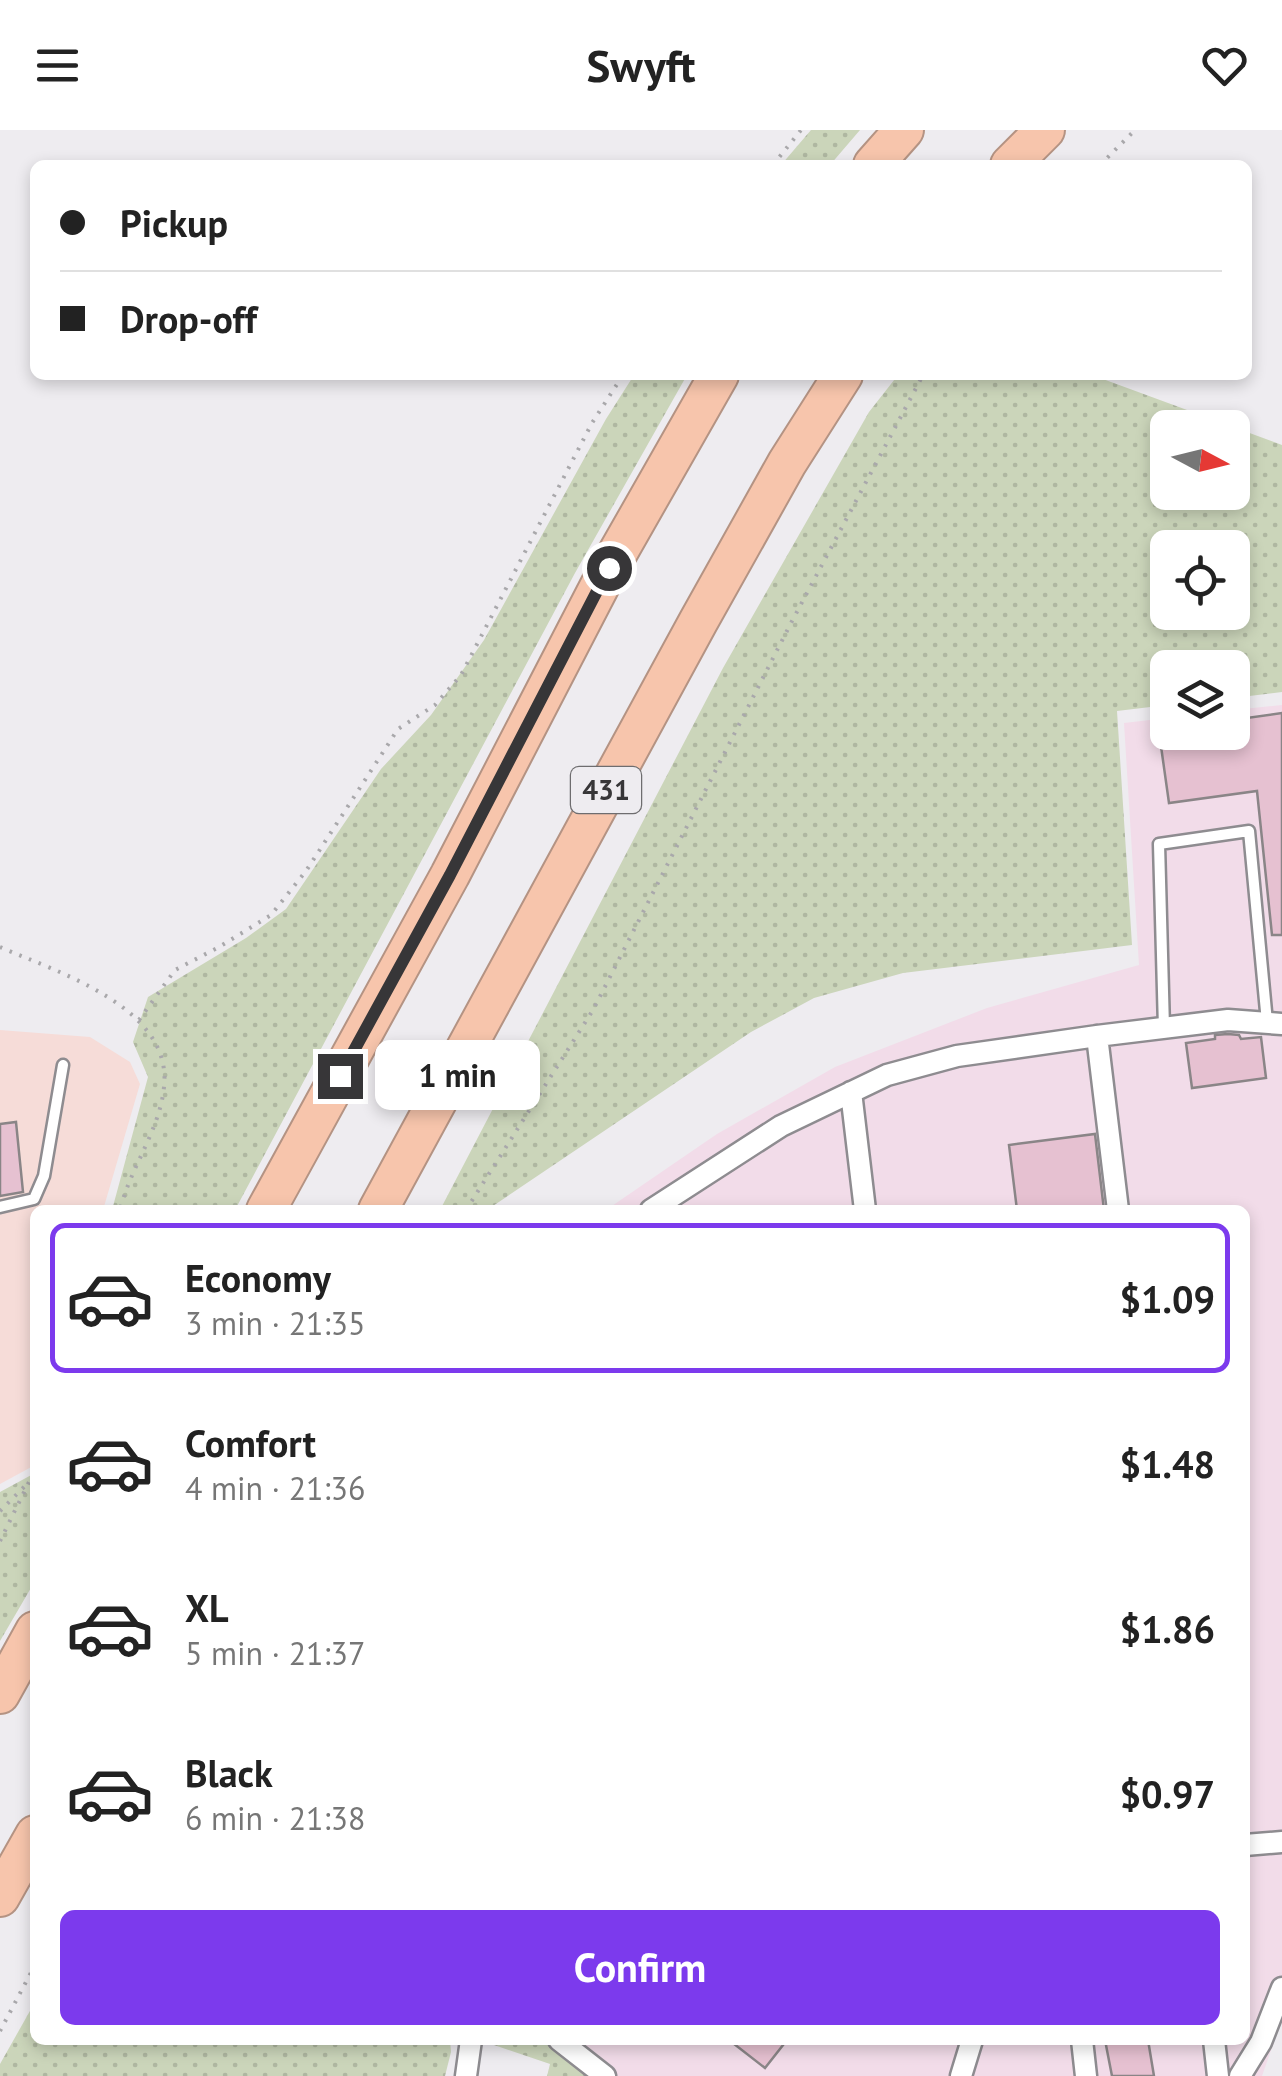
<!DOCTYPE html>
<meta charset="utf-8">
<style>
:root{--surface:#fff;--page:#f6f6f6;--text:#222;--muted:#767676;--line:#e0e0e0;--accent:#7c3aed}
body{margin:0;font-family:"PT Sans",sans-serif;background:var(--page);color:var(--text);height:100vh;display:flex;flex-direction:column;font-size:38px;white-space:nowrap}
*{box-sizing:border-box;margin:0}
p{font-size:32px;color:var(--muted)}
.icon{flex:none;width:55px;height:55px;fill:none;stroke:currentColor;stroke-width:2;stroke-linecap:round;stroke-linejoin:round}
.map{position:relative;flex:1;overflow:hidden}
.drawer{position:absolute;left:30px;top:1075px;width:1220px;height:840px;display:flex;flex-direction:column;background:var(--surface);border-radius:15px;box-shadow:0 5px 15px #0003}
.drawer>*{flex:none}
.top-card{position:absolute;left:30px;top:30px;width:1222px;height:220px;border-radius:15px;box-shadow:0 5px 15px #0003;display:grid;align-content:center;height:220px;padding:0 30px;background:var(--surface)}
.needle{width:65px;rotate:97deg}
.fabs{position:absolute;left:1150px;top:280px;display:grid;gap:20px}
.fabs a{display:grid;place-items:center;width:100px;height:100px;border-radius:15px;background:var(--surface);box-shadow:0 5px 15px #0003;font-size:50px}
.end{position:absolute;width:45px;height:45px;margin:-22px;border:12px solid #373638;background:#fff;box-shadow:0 0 0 5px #fff}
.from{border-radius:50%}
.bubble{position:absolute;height:70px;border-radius:15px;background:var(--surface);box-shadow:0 5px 15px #0003;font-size:32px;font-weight:800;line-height:70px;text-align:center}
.top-card b{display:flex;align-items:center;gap:35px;height:95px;font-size:38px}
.top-card b+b{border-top:2px solid var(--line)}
.top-card i{width:25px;height:25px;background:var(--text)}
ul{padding:18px 0 0;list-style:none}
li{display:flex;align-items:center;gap:30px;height:150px;margin:0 20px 15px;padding:0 10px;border:5px solid transparent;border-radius:15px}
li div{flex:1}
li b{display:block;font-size:38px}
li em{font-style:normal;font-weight:800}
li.active{border-color:var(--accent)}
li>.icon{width:90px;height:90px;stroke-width:1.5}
.action{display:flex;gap:20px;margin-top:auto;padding:20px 30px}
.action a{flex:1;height:115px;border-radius:15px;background:var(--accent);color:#fff;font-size:40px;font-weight:800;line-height:115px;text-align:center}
header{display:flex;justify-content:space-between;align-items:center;height:130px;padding:0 30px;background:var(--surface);font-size:45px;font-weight:800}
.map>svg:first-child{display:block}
.industrial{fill:#f6dcd8}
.medical{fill:#f2dce9}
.grass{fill:url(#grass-dots);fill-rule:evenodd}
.building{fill:#e6c1d1;stroke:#8a8587;stroke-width:2.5}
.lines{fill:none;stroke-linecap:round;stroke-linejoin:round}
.service-casing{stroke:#8e8c90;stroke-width:15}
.minor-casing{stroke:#8e8c90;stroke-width:25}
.motorway-casing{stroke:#b49383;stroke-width:42}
.path{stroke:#a9a8ab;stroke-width:4;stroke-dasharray:2.5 8;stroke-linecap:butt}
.service{stroke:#fff;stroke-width:10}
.minor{stroke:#fff;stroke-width:20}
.motorway{stroke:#f7c5ac;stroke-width:38}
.route{stroke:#373638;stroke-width:12}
.labels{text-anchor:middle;stroke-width:9;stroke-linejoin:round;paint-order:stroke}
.shield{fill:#eeecf0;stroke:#6e6d6f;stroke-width:2.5}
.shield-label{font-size:28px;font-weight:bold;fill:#373638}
</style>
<header><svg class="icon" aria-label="menu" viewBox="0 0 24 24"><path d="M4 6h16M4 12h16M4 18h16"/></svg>Swyft<svg class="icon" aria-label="heart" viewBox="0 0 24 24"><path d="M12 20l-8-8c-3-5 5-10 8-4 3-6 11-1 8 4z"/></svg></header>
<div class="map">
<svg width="1282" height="1946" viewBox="0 0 1282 1946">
<defs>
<pattern id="grass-dots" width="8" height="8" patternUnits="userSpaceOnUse" patternTransform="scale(2.5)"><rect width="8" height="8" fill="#cbd5ba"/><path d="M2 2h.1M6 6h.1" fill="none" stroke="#afb7a1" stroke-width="1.8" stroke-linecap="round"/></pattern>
</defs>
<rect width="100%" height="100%" fill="#eeecf0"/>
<path class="industrial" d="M0,900L90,907L130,932L140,954L103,1080H35V1335L0,1354Z"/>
<path class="medical" d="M1282,575V1889L1262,1946H597L539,1910H1245V1080H606L717,1004L835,937L987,878L1139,835L1124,593L1167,588L1168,602H1232L1233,580Z"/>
<path class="grass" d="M811,0H860L830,35H781Z
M634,245H687L575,443L235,1080H112L148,947L133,912L148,867L246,808L286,779L381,639L431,585L484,510L606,289Z
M898,245H1092L1282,315V562L1233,568L1232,538H1168L1167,575L1117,581L1132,815L903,843L814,868L751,902L487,1080H440L723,538L869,282ZM1168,298H1232V362H1168ZM1168,418H1232V482H1168Z
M35,1343V1451L0,1511V1362Z
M35,1872V1910H450L451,1922L445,1946H0V1934Z
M494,1910H545L588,1946H547L550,1934L494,1915Z"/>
<path class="building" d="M1282,583V805H1272L1257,661L1169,673L1159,602H1232V590Z
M1228,904L1239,905L1241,909L1261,907L1266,948L1192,958L1186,913L1215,909V905Z
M16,992L23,1062L0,1066V994Z
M1095,1004L1104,1080H1017L1009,1015Z
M729,1910H787L765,1938Z
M1105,1910H1148L1154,1946H1112Z"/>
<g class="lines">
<g class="service-casing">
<path id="service" d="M1164,898L1159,714L1249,701L1267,892
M0,1077L34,1069L44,1046L63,935"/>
</g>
<g class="minor-casing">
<path id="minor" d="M1097,906L1118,1080
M851,962L865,1080
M651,1080L781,996L887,945L957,926L1097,906L1228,890L1282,894
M1245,1715L1282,1712
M559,1910L605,1946
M1082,1910L1086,1946
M1214,1910L1218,1946
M466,1946L471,1910
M961,1946L972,1910
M1240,1946L1261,1912L1282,1858"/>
</g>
<g class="motorway-casing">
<path id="motorway" d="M873,35L904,0
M1010,35L1045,0
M266,1080L450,745L609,438L719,245
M378,1080L698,492L787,333L843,245
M0,1564L35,1501
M0,1767L35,1705"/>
</g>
<path class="path" d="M773,35L801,0
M1100,35L1135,0
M0,817C57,842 173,877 164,957C160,1000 130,1038 120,1080
M139,890L175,840L219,817L271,785L306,741L398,599L435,575L461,545L592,293L623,245
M466,1080L593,880L791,493L923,245
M0,1381L25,1356
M0,1411L30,1350
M0,1901L35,1835"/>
<use href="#service" class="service"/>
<use href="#minor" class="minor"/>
<use href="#motorway" class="motorway"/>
</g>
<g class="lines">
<path class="route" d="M340,946L450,745L609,438"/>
</g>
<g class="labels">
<rect class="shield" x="571" y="637" width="70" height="46" rx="8"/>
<g class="shield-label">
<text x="606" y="670">431</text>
</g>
</g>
</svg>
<div class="fabs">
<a><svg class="needle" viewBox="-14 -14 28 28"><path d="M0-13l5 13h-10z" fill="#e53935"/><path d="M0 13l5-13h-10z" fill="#767676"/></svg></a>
<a><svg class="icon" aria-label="locate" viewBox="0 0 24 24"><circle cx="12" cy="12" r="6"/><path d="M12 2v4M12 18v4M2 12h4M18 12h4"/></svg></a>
<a><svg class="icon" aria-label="layers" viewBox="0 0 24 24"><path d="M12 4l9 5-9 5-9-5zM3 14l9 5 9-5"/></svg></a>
</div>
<i class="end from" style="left:609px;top:438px"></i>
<i class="end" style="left:340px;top:946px"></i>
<div class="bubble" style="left:375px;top:910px;width:165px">1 min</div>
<div class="top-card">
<b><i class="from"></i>Pickup</b>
<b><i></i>Drop-off</b>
</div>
<section class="drawer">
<ul>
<li class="active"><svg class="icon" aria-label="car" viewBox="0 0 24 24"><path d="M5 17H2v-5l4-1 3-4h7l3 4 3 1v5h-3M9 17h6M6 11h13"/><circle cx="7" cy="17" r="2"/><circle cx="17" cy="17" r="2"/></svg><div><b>Economy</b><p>3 min · 21:35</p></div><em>$1.09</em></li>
<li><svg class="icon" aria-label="car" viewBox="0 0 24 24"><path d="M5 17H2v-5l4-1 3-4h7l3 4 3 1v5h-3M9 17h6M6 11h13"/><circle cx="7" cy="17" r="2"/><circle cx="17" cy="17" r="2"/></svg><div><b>Comfort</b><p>4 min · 21:36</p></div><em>$1.48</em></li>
<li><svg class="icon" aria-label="car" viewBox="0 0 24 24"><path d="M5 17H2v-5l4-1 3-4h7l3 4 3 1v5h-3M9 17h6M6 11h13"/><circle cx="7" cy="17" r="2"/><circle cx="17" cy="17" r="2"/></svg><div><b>XL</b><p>5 min · 21:37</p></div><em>$1.86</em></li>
<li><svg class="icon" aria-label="car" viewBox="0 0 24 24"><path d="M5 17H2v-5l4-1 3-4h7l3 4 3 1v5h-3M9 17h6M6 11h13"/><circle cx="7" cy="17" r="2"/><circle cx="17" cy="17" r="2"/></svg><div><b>Black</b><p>6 min · 21:38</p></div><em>$0.97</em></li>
</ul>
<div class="action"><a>Confirm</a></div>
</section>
</div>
